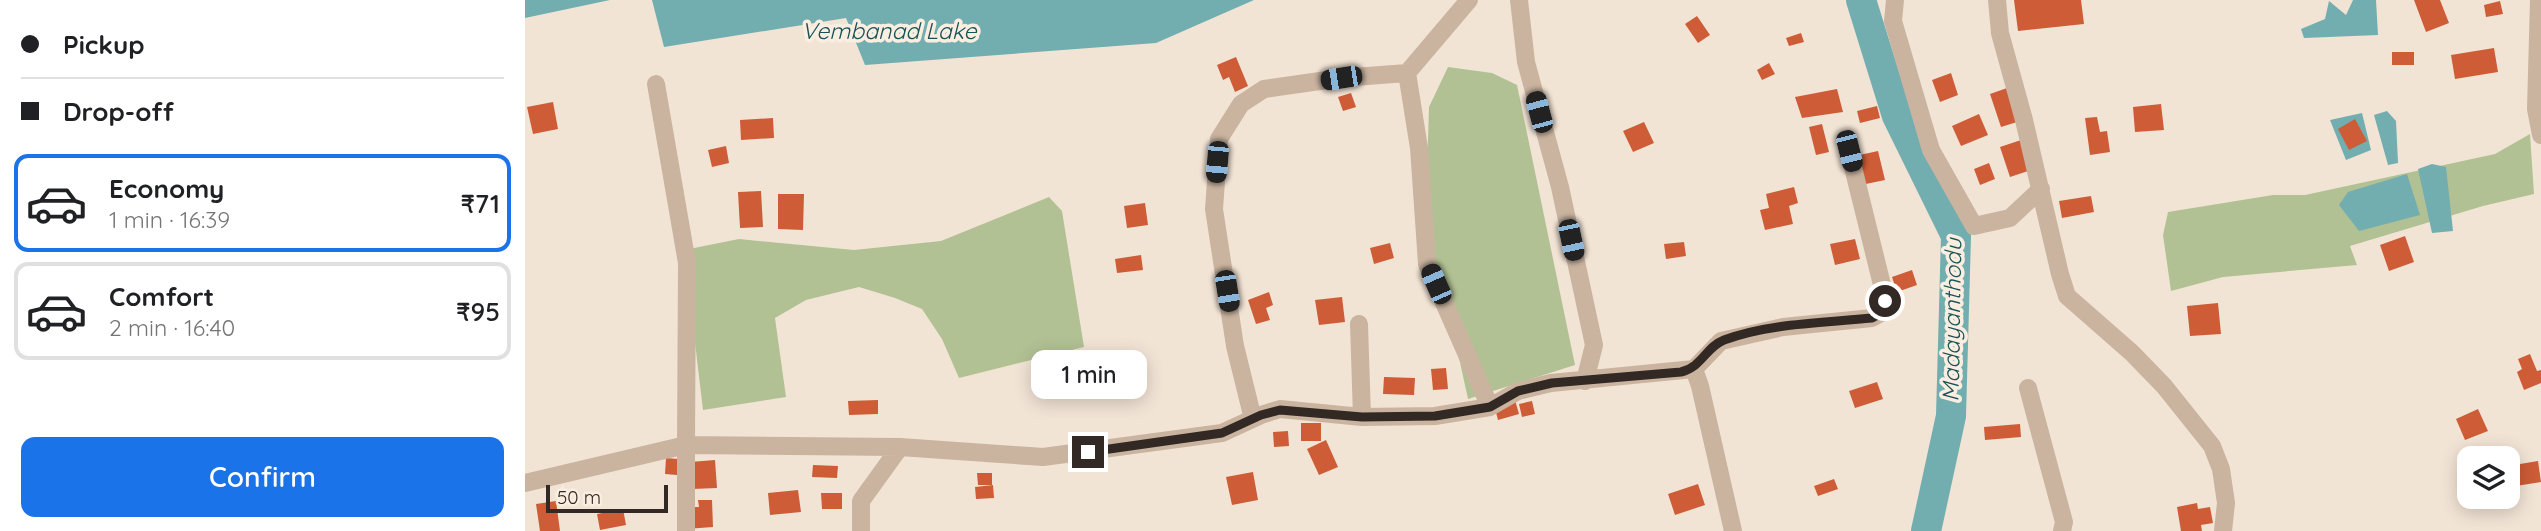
<!DOCTYPE html>
<meta charset="utf-8">
<style>
:root{--surface:#fff;--page:#f2f2f2;--text:#202124;--muted:#757577;--line:#e0e0e0;--accent:#1a73e8}
body{margin:0;font-family:Quicksand,sans-serif;background:var(--page);color:var(--text);height:100vh;display:flex;flex-direction:column;font-size:26px;white-space:nowrap}
*{box-sizing:border-box;margin:0}
p{font-size:23px;color:var(--muted)}
.icon{flex:none;width:38px;height:38px;fill:none;stroke:currentColor;stroke-width:2;stroke-linecap:round;stroke-linejoin:round}
.map{position:relative;flex:1;overflow:hidden}
.drawer{display:flex;flex-direction:column;background:var(--surface);width:525px}
.drawer>*{flex:none}
.guide{display:grid;align-content:center;height:154px;padding:0 21px;background:var(--surface)}
.buttons{position:absolute;left:1932px;top:446px;display:grid;gap:14px}
.buttons a{display:grid;place-items:center;width:63px;height:63px;border-radius:14px;background:var(--surface);box-shadow:0 4px 18px #0003;font-size:35px}
.scale{position:absolute;left:21px;bottom:18px;width:122px;box-sizing:border-box;padding-left:7px;border:4px solid #332924;border-top:0;font-size:19px;line-height:24px;white-space:nowrap;color:#332924;-webkit-text-stroke:5px #faeee1;paint-order:stroke}
.end{position:absolute;width:32px;height:32px;margin:-16px;border:9px solid #332924;background:#fff;box-shadow:0 0 0 4px #fff}
.from{border-radius:50%}
.bubble{position:absolute;height:49px;border-radius:14px;background:var(--surface);box-shadow:0 4px 18px #0003;font-size:23px;font-weight:600;line-height:49px;text-align:center}
.car{position:absolute;width:21px;height:42px;margin:-21px -10px;border-radius:9px;box-shadow:0 0 5px 2px #0007;background:linear-gradient(#222 24%,#8ab4d8 0 40%,#222 0 76%,#8ab4d8 0 86%,#222 0)}
.guide b{display:flex;align-items:center;gap:24px;height:66px;font-size:26px}
.guide b+b{border-top:2px solid var(--line)}
.guide i{width:18px;height:18px;background:var(--text)}
ul{padding:0;list-style:none}
li{display:flex;align-items:center;gap:21px;height:98px;margin:0 14px 10px;padding:0 7px;border:4px solid var(--line);border-radius:14px}
li div{flex:1}
li b{display:block;font-size:26px}
li em{font-style:normal;font-weight:600}
li.on{border-color:var(--accent)}
li>.icon{width:63px;height:63px;stroke-width:1.5}
.primary-button{display:flex;gap:14px;margin-top:auto;padding:14px 21px}
.primary-button a{flex:1;height:80px;border-radius:14px;background:var(--accent);color:#fff;font-size:28px;font-weight:600;line-height:80px;text-align:center}
main{display:flex;flex:1;min-height:0}
.map>svg:first-child{display:block}
.green{fill:#b2c194}
.water{fill:#72adb0}
.lines{fill:none;stroke-linecap:round;stroke-linejoin:round}
.river{stroke:#72adb0;stroke-width:30}
.building{fill:#cd5c37}
.street{stroke:#cab4a0;stroke-width:18}
.route{stroke:#332924;stroke-width:9}
.labels{text-anchor:middle;stroke-width:7;stroke-linejoin:round;paint-order:stroke}
.water-label{font-size:23px;font-style:italic;fill:#185257;stroke:#faeee1}
</style>
<main>
<section class="drawer">
<div class="guide">
<b><i class="from"></i>Pickup</b>
<b><i></i>Drop-off</b>
</div>
<ul>
<li class="on"><svg class="icon" aria-label="car" viewBox="0 0 24 24"><path d="M5 17H2v-5l4-1 3-4h7l3 4 3 1v5h-3M9 17h6M6 11h13"/><circle cx="7" cy="17" r="2"/><circle cx="17" cy="17" r="2"/></svg><div><b>Economy</b><p>1 min · 16:39</p></div><em>₹71</em></li>
<li><svg class="icon" aria-label="car" viewBox="0 0 24 24"><path d="M5 17H2v-5l4-1 3-4h7l3 4 3 1v5h-3M9 17h6M6 11h13"/><circle cx="7" cy="17" r="2"/><circle cx="17" cy="17" r="2"/></svg><div><b>Comfort</b><p>2 min · 16:40</p></div><em>₹95</em></li>
</ul>
<div class="primary-button"><a>Confirm</a></div>
</section>
<div class="map">
<svg width="2016" height="531" viewBox="0 0 2016 531">
<rect width="100%" height="100%" fill="#f2e4d5"/>
<path class="green" d="M923,67L967,73L992,85L1050,365L943,399L925,316L900,240L904,107Z
M2005,134L2009,194L1958,206L1825,246L1832,265L1698,277L1646,291L1638,235L1643,212L1748,195H1780L1970,154Z
M524,197L537,211L559,347L434,378L417,339L397,309L370,298L334,287L281,300L250,318L261,397L178,410L159,250L214,239L329,250L416,241Z"/>
<path class="water" d="M0,0H85L0,18Z
M127,0H729L631,43L340,65L321,18L139,47Z
M1828,0H1851L1853,35L1779,38L1776,29L1800,19L1804,1L1821,15Z
M1862,111L1871,121L1873,163L1863,165L1849,115Z
M1837,113L1846,150L1821,160L1805,120Z
M1907,164L1921,167L1928,231L1907,233L1893,169Z
M1882,174L1895,215L1834,231L1814,205L1823,192Z"/>
<g class="lines">
<path class="river" d="M1336,0L1372,116L1431,236L1426,416L1401,531"/>
</g>
<path class="building" d="M1489,0H1556L1559,24L1493,31Z
M1889,0H1915L1924,23L1901,32Z
M1975,1L1978,14L1961,17L1959,5Z
M1172,16L1185,35L1173,43L1160,24Z
M1276,33L1279,42L1264,46L1261,38Z
M1969,48L1973,72L1930,79L1926,55Z
M1867,52H1889V65H1867Z
M711,57L723,86L710,92L704,77L698,80L692,65Z
M1244,63L1250,74L1237,80L1232,70Z
M1426,73L1433,95L1415,102L1407,80Z
M1482,88L1492,122L1476,127L1465,94Z
M1312,89L1318,112L1277,118L1270,97Z
M826,93L831,107L818,111L813,97Z
M28,102L33,129L8,134L2,107Z
M1636,104L1639,130L1610,132L1608,107Z
M1352,106L1355,118L1335,123L1332,111Z
M1454,114L1463,135L1436,146L1427,126Z
M1572,117L1575,132L1582,131L1585,152L1565,155L1560,118Z
M248,118L249,138L216,140L215,120Z
M1830,119L1842,141L1824,150L1813,129Z
M1119,122L1129,143L1108,152L1098,131Z
M1297,124L1304,152L1291,155L1284,127Z
M1496,140L1506,170L1485,177L1475,147Z
M201,146L204,163L187,167L183,150Z
M1353,151L1360,180L1336,185L1330,156Z
M1464,163L1470,179L1455,185L1449,169Z
M1269,187L1273,203L1264,206L1268,224L1240,230L1235,210L1244,208L1241,194Z
M236,191L238,227L215,228L213,192Z
M253,194H279L278,230L253,229Z
M1566,196L1569,212L1537,218L1534,201Z
M620,203L623,225L602,228L599,206Z
M1880,236L1889,262L1864,271L1855,245Z
M1330,239L1335,259L1310,265L1305,244Z
M1159,242L1161,256L1141,259L1139,244Z
M865,243L869,258L849,264L845,248Z
M616,255L618,270L592,273L590,259Z
M1387,270L1392,285L1372,292L1367,277Z
M744,292L748,305L741,308L745,320L731,324L723,300Z
M817,297L820,322L794,325L790,300Z
M1693,303L1696,334L1665,336L1662,306Z
M2005,354L2012,371L2016,370V383L1999,390L1992,372L1997,369L1993,359Z
M921,368L923,389L908,390L906,369Z
M859,377L890,378L889,395L858,394Z
M1352,382L1358,399L1330,408L1324,391Z
M353,400V414L324,415L323,401Z
M990,400L994,414L973,420L969,405Z
M1007,401L1010,414L997,417L994,404Z
M1953,409L1963,431L1940,440L1931,419Z
M776,423H796V441H776Z
M1495,424L1496,437L1460,440L1459,427Z
M763,431L764,446L749,447L748,432Z
M801,440L813,467L794,475L782,449Z
M141,458L153,459L152,475L140,474Z
M190,460L192,488L167,489L165,462Z
M2013,461L2016,482L1985,487L1983,466Z
M288,465L313,466L312,478L287,477Z
M728,472L733,500L707,505L701,477Z
M452,473H467V485H453Z
M1309,479L1313,489L1293,496L1289,486Z
M1173,484L1180,505L1150,515L1143,494Z
M468,485L469,498L451,499L450,487Z
M273,490L276,512L245,515L243,493Z
M296,493H317V509H297Z
M173,500H187L188,527L161,529L160,507H174Z
M31,501L35,531H15L11,504Z
M1672,503L1673,509L1685,507L1688,523L1676,525L1677,531H1656L1652,507Z
M98,509L101,525L75,530L72,514Z"/>
<g class="lines">
<path class="street" d="M994,0L1001,62L1035,187L1069,345L1060,381
M1370,0L1368,21L1406,150L1449,226L1485,218L1516,189
M1472,0L1475,33L1499,120L1535,274L1542,296L1607,353L1639,386L1687,446L1696,469L1701,503L1698,531
M2014,0L2011,109L2016,135
M882,73L894,148L902,264L965,407
M834,324L837,417
M1169,369L1196,341L1258,327L1347,318L1356,313L1361,301L1324,151
M1503,388L1539,522L1537,531
M728,419L710,346L689,209L694,139L716,104L739,89L816,78L882,73L944,0
M0,483L161,445L162,263L131,84
M161,531V445L375,447L518,457L697,433L736,415L755,409L837,417L910,416L965,407L993,391L1026,383L1169,369L1175,386L1208,531
M336,531V501L375,447"/>
</g>
<g class="lines">
<path class="route" d="M563,452L697,433L736,415L755,410L837,417L910,416L965,407L993,391L1027,383L1156,372C1177,367 1181,347 1199,340C1245,323 1298,323 1347,318L1356,313L1360,301"/>
</g>
<g class="labels">
<g class="water-label">
<text x="364" y="39">Vembanad Lake</text>
<text transform="translate(1427 320) rotate(-89)" y="8">Madayanthodu</text>
</g>
</g>
</svg>
<div class="buttons">
<a><svg class="icon" aria-label="layers" viewBox="0 0 24 24"><path d="M12 4l9 5-9 5-9-5zM3 14l9 5 9-5"/></svg></a>
</div>
<div class="scale">50 m</div>
<i class="end from" style="left:1360px;top:301px"></i>
<i class="end" style="left:563px;top:452px"></i>
<div class="bubble" style="left:506px;top:350px;width:116px">1 min</div>
<i class="car" style="left:816px;top:78px;rotate:261deg"></i>
<i class="car" style="left:1014px;top:112px;rotate:345deg"></i>
<i class="car" style="left:1324px;top:151px;rotate:166deg"></i>
<i class="car" style="left:692px;top:162px;rotate:185deg"></i>
<i class="car" style="left:1046px;top:240px;rotate:168deg"></i>
<i class="car" style="left:911px;top:284px;rotate:336deg"></i>
<i class="car" style="left:702px;top:291px;rotate:171deg"></i>
</div>
</main>
